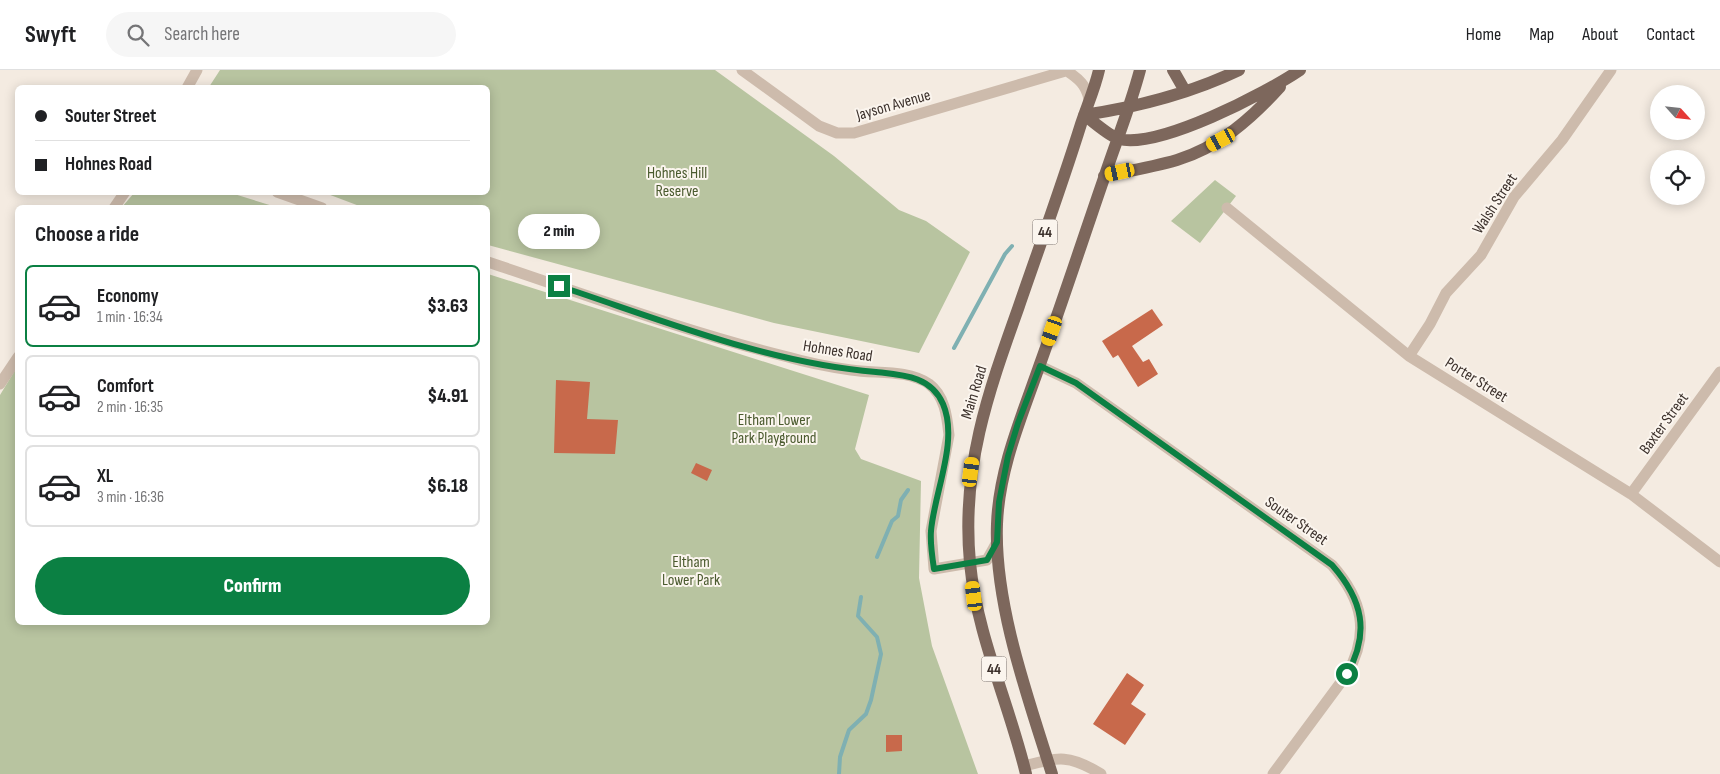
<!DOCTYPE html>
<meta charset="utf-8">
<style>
:root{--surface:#fff;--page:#f6f6f6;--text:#202124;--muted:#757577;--line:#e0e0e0;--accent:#0b8043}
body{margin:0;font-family:"Sofia Sans Condensed",sans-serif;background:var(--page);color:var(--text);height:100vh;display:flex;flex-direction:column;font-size:19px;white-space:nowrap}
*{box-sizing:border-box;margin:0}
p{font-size:16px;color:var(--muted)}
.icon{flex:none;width:28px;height:28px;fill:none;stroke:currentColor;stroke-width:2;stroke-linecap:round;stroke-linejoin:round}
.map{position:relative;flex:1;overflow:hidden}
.details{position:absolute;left:15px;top:135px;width:475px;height:420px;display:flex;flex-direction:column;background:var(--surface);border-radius:8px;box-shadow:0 2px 12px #0003}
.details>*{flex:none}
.banner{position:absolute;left:15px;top:15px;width:475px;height:110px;border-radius:8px;box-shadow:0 2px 12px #0003;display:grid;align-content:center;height:110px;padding:0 20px;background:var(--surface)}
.needle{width:32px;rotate:117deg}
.tools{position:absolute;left:1650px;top:15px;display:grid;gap:10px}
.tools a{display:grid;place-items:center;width:55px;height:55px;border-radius:50%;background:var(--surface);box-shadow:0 2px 12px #0003;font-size:25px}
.end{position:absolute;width:22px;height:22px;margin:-11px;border:6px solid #0b8043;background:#fff;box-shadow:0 0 0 2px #fff}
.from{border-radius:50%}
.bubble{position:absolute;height:35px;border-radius:18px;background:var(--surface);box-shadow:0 2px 12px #0003;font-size:16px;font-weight:800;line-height:35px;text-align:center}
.car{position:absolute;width:15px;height:30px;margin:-15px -8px;border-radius:6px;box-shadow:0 0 4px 1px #0007;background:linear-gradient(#f5c518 24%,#345 0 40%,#f5c518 0 76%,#345 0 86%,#f5c518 0)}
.banner b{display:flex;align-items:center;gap:18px;height:48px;font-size:19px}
.banner b+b{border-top:1px solid var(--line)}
.banner i{width:12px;height:12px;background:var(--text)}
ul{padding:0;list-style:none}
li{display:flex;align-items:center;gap:15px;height:82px;margin:0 10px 8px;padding:0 10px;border:2px solid var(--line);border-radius:8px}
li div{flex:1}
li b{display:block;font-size:19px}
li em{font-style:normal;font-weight:800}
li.selected{border-color:var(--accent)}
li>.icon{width:45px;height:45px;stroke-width:1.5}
h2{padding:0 20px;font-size:22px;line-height:60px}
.primary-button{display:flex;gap:10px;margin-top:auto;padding:10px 20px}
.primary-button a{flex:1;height:58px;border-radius:30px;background:var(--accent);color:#fff;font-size:20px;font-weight:800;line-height:58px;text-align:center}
header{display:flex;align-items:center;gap:30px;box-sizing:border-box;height:70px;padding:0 25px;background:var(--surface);border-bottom:1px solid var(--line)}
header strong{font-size:24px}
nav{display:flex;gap:28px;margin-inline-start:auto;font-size:18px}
.search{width:350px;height:45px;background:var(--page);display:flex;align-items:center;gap:12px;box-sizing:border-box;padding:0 18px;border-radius:28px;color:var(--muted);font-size:19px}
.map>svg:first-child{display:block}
.green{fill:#b8c4a0}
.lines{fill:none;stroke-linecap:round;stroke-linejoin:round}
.stream{stroke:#7fb0b2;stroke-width:4}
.building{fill:#c8694b}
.street{stroke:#cdbbac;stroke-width:11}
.primary{stroke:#7d675c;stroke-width:12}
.route{stroke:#0b8043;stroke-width:6}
.labels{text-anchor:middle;stroke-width:4;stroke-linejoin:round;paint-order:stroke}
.shield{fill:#fbf5ee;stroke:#756b66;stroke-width:1}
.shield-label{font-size:15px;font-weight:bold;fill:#3b302b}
.street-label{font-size:16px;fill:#3b302b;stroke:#fbf5ee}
.park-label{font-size:16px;fill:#4a5a2e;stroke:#fbf5ee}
</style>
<header>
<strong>Swyft</strong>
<div class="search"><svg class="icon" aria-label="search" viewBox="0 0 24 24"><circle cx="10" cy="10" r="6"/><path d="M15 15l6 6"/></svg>Search here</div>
<nav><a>Home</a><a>Map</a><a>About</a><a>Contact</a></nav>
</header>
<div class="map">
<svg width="1720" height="704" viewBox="0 0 1720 704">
<rect width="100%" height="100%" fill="#f4ebe1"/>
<path class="green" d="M220,0H715L834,86L899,140L926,151L970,182L919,283L774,253L488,175V138L362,137L325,123L488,122V18L209,17Z
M1215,110L1236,126L1200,173L1171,151Z
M134,123H231L276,137H122Z
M488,204L869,325L855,379L861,389L921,411L919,508L932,576L978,704H0V325L17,297L18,552H488Z"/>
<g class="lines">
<path class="stream" d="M954,278L1005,184L1012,176
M877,487L892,451L898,446L901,430L908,420
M839,704L840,687L849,660L866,644L871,630L881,584L877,567L858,546L861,527"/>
</g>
<path class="building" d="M1152,239L1163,255L1132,276L1143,292L1149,289L1158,304L1138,317L1118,285L1113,288L1102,271Z
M556,310L590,312L587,349L618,350L615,384L554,383Z
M696,393L712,400L707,411L691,403Z
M1127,603L1144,615L1131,634L1146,644L1125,675L1093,654Z
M886,665H902V681L886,682Z"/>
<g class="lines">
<path class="street" d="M742,0L819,56L837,63H854L1069,0
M1067,1C1079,9 1086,15 1089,29
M187,18L197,0
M277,122L322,138
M114,138L125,122
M1227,138L1409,286L1631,424L1720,492
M488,192C587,225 686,262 788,287C808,293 830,297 851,300C876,304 907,299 929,314C945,326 947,347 949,365L931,461L934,499L987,490L997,472
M1409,286L1430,254L1446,223L1481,185L1514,127L1562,70L1611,0
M1040,296L1076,313L1332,495C1363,530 1370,563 1347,604L1273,704
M0,314L18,287
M1631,424L1720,302
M1024,696C1059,687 1069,684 1101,704"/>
<path class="primary" d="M1173,0L1185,21
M1084,45C1093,51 1109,66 1119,69C1159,79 1266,23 1300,0
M1084,45C1137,37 1191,23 1239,0
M1104,106C1129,101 1153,97 1177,90C1219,77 1251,49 1280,17
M1026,704C1009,633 977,566 970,493C961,398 988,323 1019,236C1040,175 1062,115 1081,54C1087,36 1095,18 1099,0
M1052,704C1028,628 994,534 997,454C999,398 1022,346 1040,294C1062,233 1082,172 1103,111C1115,74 1130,38 1140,0"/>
</g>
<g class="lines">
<path class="route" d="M559,216C662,250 767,293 876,302C903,305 931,306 943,334C959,371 934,423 931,461C930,473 932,486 934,499L987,490L997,472L999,432L1008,386L1018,353L1040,296L1076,313L1332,495C1363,530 1370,563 1347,604"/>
</g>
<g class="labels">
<g class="shield">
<rect x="1032.5" y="149.5" width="25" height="25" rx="4"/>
<rect x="981.5" y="586.5" width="25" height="25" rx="4"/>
</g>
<g class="shield-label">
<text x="1045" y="167">44</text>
<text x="994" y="604">44</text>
</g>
<g class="street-label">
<text transform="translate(893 34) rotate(-16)" y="6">Jayson Avenue</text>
<text transform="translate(1494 133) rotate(-57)" y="6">Walsh Street</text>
<text transform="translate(838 280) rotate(9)" y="6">Hohnes Road</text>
<text transform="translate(1477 309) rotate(32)" y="6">Porter Street</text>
<text transform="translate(973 322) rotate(-73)" y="6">Main Road</text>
<text transform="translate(1663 353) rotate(-54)" y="6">Baxter Street</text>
<text transform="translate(1297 450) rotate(35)" y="6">Souter Street</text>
</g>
<g class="park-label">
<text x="677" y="108">Hohnes Hill<tspan x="677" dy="18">Reserve</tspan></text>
<text x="774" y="355">Eltham Lower<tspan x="774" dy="18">Park Playground</tspan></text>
<text x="691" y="497">Eltham<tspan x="691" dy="18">Lower Park</tspan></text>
</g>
</g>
</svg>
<div class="tools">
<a><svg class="needle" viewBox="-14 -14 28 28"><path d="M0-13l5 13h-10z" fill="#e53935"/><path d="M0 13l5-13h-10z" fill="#757577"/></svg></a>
<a><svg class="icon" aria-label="locate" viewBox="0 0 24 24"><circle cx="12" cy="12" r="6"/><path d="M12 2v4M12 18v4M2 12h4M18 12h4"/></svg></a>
</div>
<i class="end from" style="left:1347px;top:604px"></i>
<i class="end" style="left:559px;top:216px"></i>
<div class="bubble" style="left:518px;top:144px;width:82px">2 min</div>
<i class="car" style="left:1221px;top:70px;rotate:242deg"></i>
<i class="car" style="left:1120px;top:102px;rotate:258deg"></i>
<i class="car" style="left:1052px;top:261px;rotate:199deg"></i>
<i class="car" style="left:971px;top:402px;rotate:7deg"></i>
<i class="car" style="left:974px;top:526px;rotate:353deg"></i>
<div class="banner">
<b><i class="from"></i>Souter Street</b>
<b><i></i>Hohnes Road</b>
</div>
<section class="details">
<h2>Choose a ride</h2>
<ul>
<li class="selected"><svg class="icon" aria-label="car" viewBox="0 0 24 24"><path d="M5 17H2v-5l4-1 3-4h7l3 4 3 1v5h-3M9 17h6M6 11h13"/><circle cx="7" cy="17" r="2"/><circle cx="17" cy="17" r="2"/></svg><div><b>Economy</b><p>1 min · 16:34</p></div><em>$3.63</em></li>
<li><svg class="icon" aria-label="car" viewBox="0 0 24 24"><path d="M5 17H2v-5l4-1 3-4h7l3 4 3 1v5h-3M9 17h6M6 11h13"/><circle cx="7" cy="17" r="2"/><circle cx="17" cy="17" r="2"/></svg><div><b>Comfort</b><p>2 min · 16:35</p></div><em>$4.91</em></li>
<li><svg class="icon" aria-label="car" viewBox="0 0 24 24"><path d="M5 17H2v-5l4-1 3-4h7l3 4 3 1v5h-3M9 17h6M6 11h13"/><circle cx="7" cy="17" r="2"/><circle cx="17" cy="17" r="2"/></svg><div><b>XL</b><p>3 min · 16:36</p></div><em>$6.18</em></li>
</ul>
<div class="primary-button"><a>Confirm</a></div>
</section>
</div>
